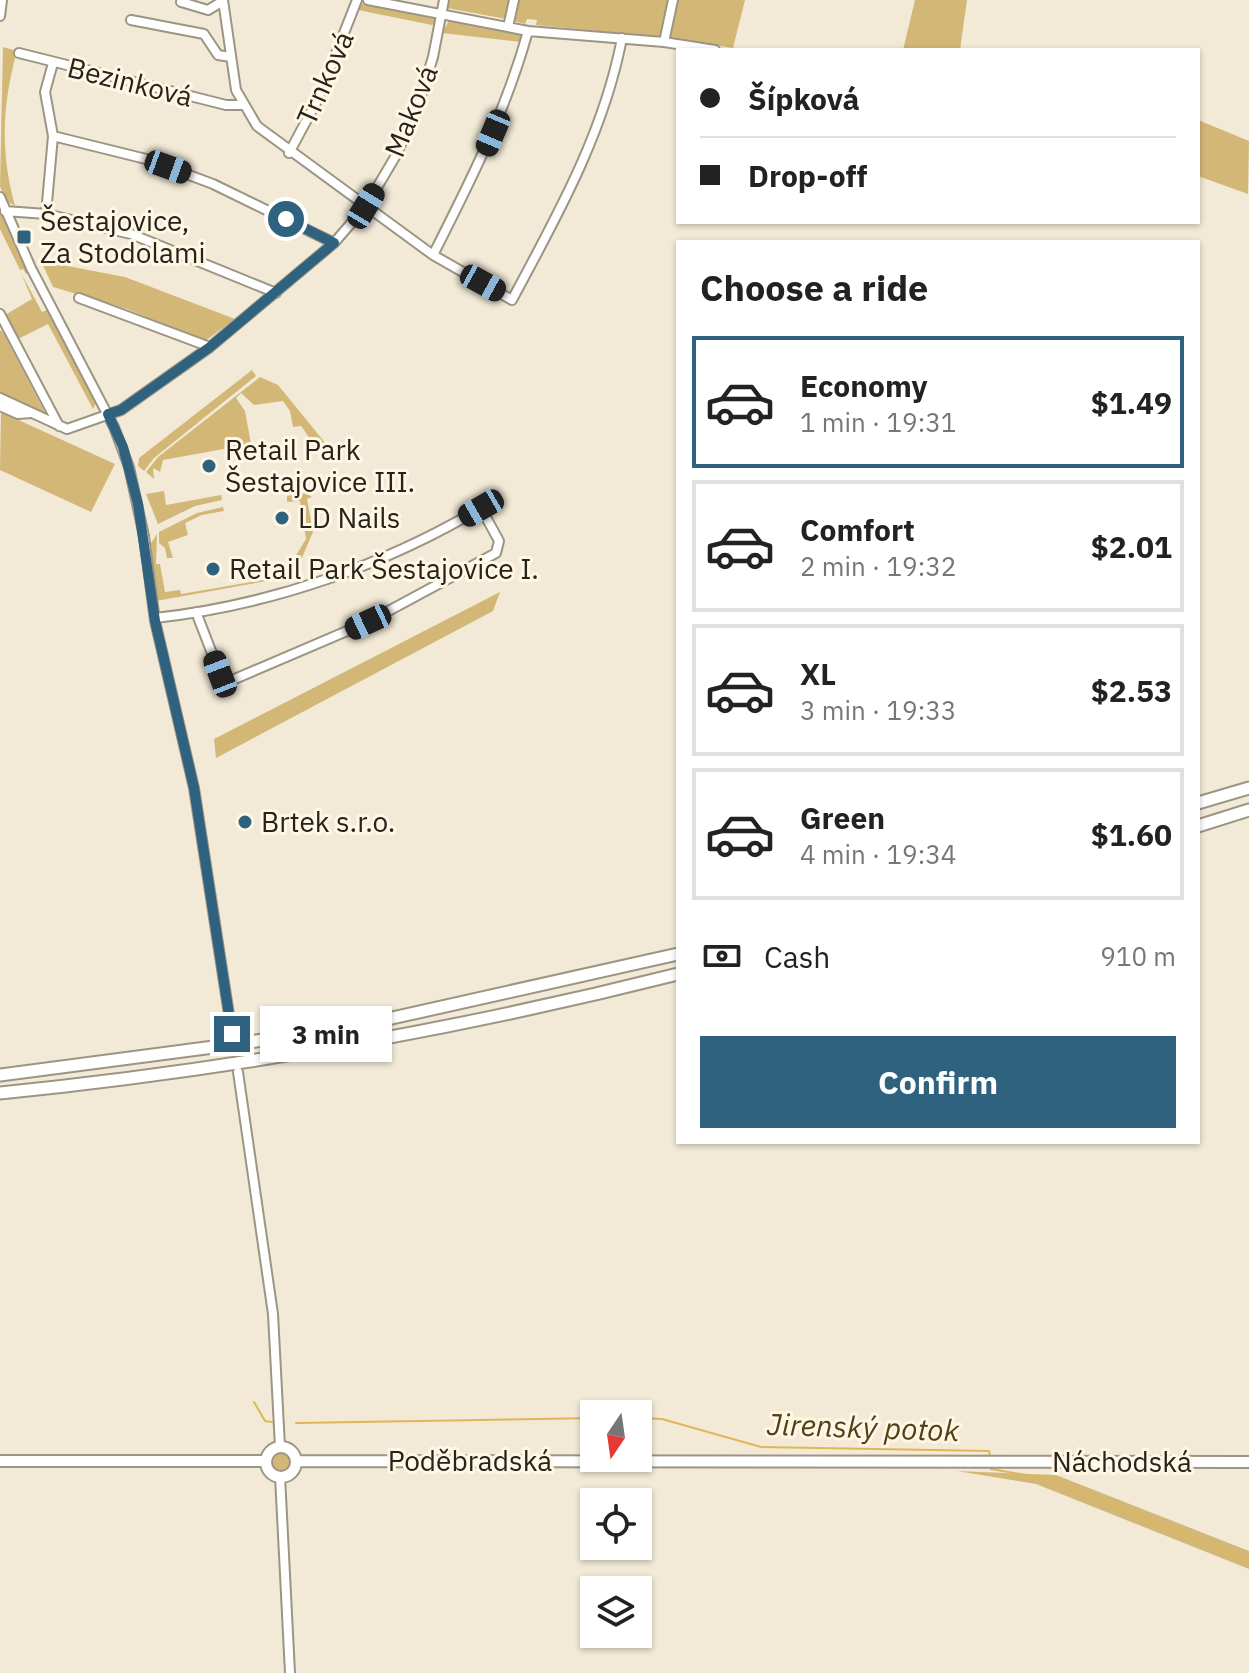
<!DOCTYPE html>
<meta charset="utf-8">
<style>
:root{--surface:#fff;--page:#f2f2f2;--text:#222;--muted:#767676;--line:#e0e0e0;--accent:#2e627f}
body{margin:0;font-family:"IBM Plex Sans",sans-serif;background:var(--page);color:var(--text);height:100vh;display:flex;flex-direction:column;font-size:30px;white-space:nowrap}
*{box-sizing:border-box;margin:0}
p{font-size:26px;color:var(--muted)}
.icon{flex:none;width:44px;height:44px;fill:none;stroke:currentColor;stroke-width:2;stroke-linecap:round;stroke-linejoin:round}
.map{position:relative;flex:1;overflow:hidden}
.details{position:absolute;left:676px;top:240px;width:524px;height:904px;display:flex;flex-direction:column;background:var(--surface);border-radius:0px;box-shadow:0 2px 6px #0004}
.details>*{flex:none}
.top-card{position:absolute;left:676px;top:48px;width:524px;height:176px;border-radius:0px;box-shadow:0 2px 6px #0004;display:grid;align-content:center;height:176px;padding:0 24px;background:var(--surface)}
.needle{width:52px;rotate:193deg}
.controls{position:absolute;left:580px;top:1400px;display:grid;gap:16px}
.controls a{display:grid;place-items:center;width:72px;height:72px;border-radius:0px;background:var(--surface);box-shadow:0 2px 6px #0004;font-size:40px}
.end{position:absolute;width:36px;height:36px;margin:-18px;border:10px solid #2e627f;background:#fff;box-shadow:0 0 0 4px #fff}
.from{border-radius:50%}
.bubble{position:absolute;height:56px;border-radius:0px;background:var(--surface);box-shadow:0 2px 6px #0004;font-size:26px;font-weight:700;line-height:56px;text-align:center}
.car{position:absolute;width:24px;height:48px;margin:-24px -12px;border-radius:10px;box-shadow:0 0 6px 2px #0007;background:linear-gradient(#222 24%,#8ab4d8 0 40%,#222 0 76%,#8ab4d8 0 86%,#222 0)}
.top-card b{display:flex;align-items:center;gap:28px;height:76px;font-size:30px}
.top-card b+b{border-top:2px solid var(--line)}
.top-card i{width:20px;height:20px;background:var(--text)}
ul{padding:0;list-style:none}
li{display:flex;align-items:center;gap:24px;height:132px;margin:0 16px 12px;padding:0 8px;border:4px solid var(--line);border-radius:0px}
li div{flex:1}
li b{display:block;font-size:30px}
li em{font-style:normal;font-weight:700}
li.selected{border-color:var(--accent)}
li>.icon{width:72px;height:72px;stroke-width:1.5}
h2{padding:0 24px;font-size:36px;line-height:96px}
.pay{display:flex;align-items:center;gap:20px;height:88px;padding:0 24px;font-size:30px}
.pay p{margin-inline-start:auto}
.button{display:flex;gap:16px;margin-top:auto;padding:16px 24px}
.button a{flex:1;height:92px;border-radius:0px;background:var(--accent);color:#fff;font-size:32px;font-weight:700;line-height:92px;text-align:center}
.map>svg:first-child{display:block}
.green{fill:#d3b776}
.lines{fill:none;stroke-linecap:round;stroke-linejoin:round}
.stream{stroke:#deb858;stroke-width:2}
.minor-casing{stroke:#9c9584;stroke-width:12}
.major-casing{stroke:#9c9584;stroke-width:14}
.highway-casing{stroke:#9c9584;stroke-width:15}
.minor{stroke:#fff;stroke-width:8}
.major{stroke:#fff;stroke-width:10}
.highway{stroke:#fff;stroke-width:11}
.route{stroke:#2e627f;stroke-width:10}
.poi-dot{fill:#2e627f;stroke:#fff7e4;stroke-width:3}
.labels{text-anchor:middle;stroke-width:6;stroke-linejoin:round;paint-order:stroke}
.street-label{font-size:28px;fill:#26231c;stroke:#fff7e4}
.poi-label{font-size:28px;fill:#26231c;stroke:#fff7e4;text-anchor:start}
.water-label{font-size:30px;font-style:italic;fill:#504018;stroke:#fff7e4}
</style>
<div class="map">
<svg width="1249" height="1673" viewBox="0 0 1249 1673">
<rect width="100%" height="100%" fill="#f2ead7"/>
<path class="green" d="M449,0H510L506,19L447,8Z
M519,0H669L661,37L536,25L537,20L527,19L525,24L514,21Z
M678,0H745L733,48L669,38Z
M915,0H967L960,50H903Z
M370,3L434,15L437,22L432,25L358,10L362,4Z
M450,19L520,33L522,42L442,33Z
M3,47L17,51C2,106 0,151 15,206L5,200L0,186Z
M1198,120L1249,141L1248,194L1198,176Z
M0,207L30,272L26,274L23,269L20,270L0,229Z
M41,261L125,277L235,319L205,341L127,309L53,287Z
M21,273L42,312L47,310L96,403L93,409L48,324L18,339L5,315L32,299Z
M0,330L3,332L45,413L0,393Z
M252,370L256,376L154,458L144,471L138,466L139,458Z
M260,377L278,385L331,450L324,458L301,426L293,427L290,411L283,401L254,405L241,393L236,398L245,411L251,444L163,460L160,472L153,468L154,479L146,472L158,457Z
M1,412L115,464L91,512L0,470Z
M164,491L166,505L221,495L222,500L195,506L158,524L146,494Z
M306,493L312,497L307,499L313,532L294,576L156,601L151,543L157,534L156,564H160L165,592L180,590L181,594L287,576L290,558L295,557L306,539L300,501L287,502V496Z
M223,507L224,511L202,515L185,523L188,535L168,542L173,558H167L165,548L159,543V532L197,513Z
M500,592L493,611L216,758L214,739Z
M270 1462a11 11 0 1 1 22 0a11 11 0 1 1-22 0Z
M957,1471L1056,1475L1249,1551V1569L1036,1484Z"/>
<g class="lines">
<path class="stream" d="M254,1402L265,1421L272,1422
M638,1418L662,1419L761,1447L989,1451L990,1456
M296,1423L594,1418
M990,1466L991,1469L1049,1479L1249,1561"/>
<g class="minor-casing">
<path id="minor" d="M223,0L236,90L257,126L433,255L512,300C557,216 604,133 622,38
M368,0L528,31L664,42L715,50
M181,2L208,10L223,1
M0,16L2,0
M131,20L204,34L218,55L231,57
M508,27L514,0
M664,42L673,0
M19,53L226,105H242
M53,136L146,159L213,184L334,243
M289,153L318,99L357,0
M0,197L31,268L114,427L129,467L144,536L155,621L194,788L232,1034
M5,211L46,214L131,234L276,293
M46,214L53,136L45,92L53,63
M433,255C470,182 506,111 528,31
M79,298L210,347
M0,314L59,426
M0,398L67,429L121,410L210,347L334,243L366,206L395,157L416,112L433,57L444,0
M0,406L18,414L31,413
M196,612L220,674L230,681L368,622L496,553L499,541L481,508
M155,618C272,605 386,565 486,505
M238,1072L273,1314L280,1447
M280,1476L290,1673"/>
</g>
<g class="major-casing">
<path id="major" d="M266 1462a15 15 0 1 1 30 0a15 15 0 1 1-30 0Z
M0,1461H266
M296,1461L1249,1462"/>
</g>
<g class="highway-casing">
<path id="highway" d="M1198,803L1249,788
M1198,826L1249,810
M0,1075L244,1043L392,1018L678,954
M0,1093C228,1070 456,1030 678,974"/>
</g>
<use href="#minor" class="minor"/>
<use href="#major" class="major"/>
<use href="#highway" class="highway"/>
</g>
<g class="lines">
<path class="route" d="M232,1034L194,788L155,621L138,504L123,447L108,414L121,410L210,347L334,243L286,219"/>
</g>
<g class="poi-dot">
<rect x="16" y="229" width="16" height="16" rx="4"/>
<circle cx="209" cy="466" r="8"/>
<circle cx="282" cy="518" r="8"/>
<circle cx="213" cy="569" r="8"/>
<circle cx="245" cy="822" r="8"/>
</g>
<g class="labels">
<g class="street-label">
<text transform="translate(325 78) rotate(-66)" y="10">Trnková</text>
<text transform="translate(130 82) rotate(14)" y="10">Bezinková</text>
<text transform="translate(411 111) rotate(-68)" y="10">Maková</text>
<text x="470" y="1471">Poděbradská</text>
<text x="1122" y="1472">Náchodská</text>
</g>
<g class="poi-label">
<text x="40" y="231">Šestajovice,<tspan x="40" dy="32">Za Stodolami</tspan></text>
<text x="225" y="460">Retail Park<tspan x="225" dy="32">Šestajovice III.</tspan></text>
<text x="298" y="528">LD Nails</text>
<text x="229" y="579">Retail Park Šestajovice I.</text>
<text x="261" y="832">Brtek s.r.o.</text>
</g>
<g class="water-label">
<text transform="translate(863 1428) rotate(2)" y="10">Jirenský potok</text>
</g>
</g>
</svg>
<div class="controls">
<a><svg class="needle" viewBox="-14 -14 28 28"><path d="M0-13l5 13h-10z" fill="#e53935"/><path d="M0 13l5-13h-10z" fill="#767676"/></svg></a>
<a><svg class="icon" aria-label="locate" viewBox="0 0 24 24"><circle cx="12" cy="12" r="6"/><path d="M12 2v4M12 18v4M2 12h4M18 12h4"/></svg></a>
<a><svg class="icon" aria-label="layers" viewBox="0 0 24 24"><path d="M12 4l9 5-9 5-9-5zM3 14l9 5 9-5"/></svg></a>
</div>
<i class="end from" style="left:286px;top:219px"></i>
<i class="end" style="left:232px;top:1034px"></i>
<div class="bubble" style="left:260px;top:1006px;width:132px">3 min</div>
<i class="car" style="left:493px;top:133px;rotate:203deg"></i>
<i class="car" style="left:168px;top:167px;rotate:110deg"></i>
<i class="car" style="left:366px;top:206px;rotate:31deg"></i>
<i class="car" style="left:483px;top:283px;rotate:119deg"></i>
<i class="car" style="left:481px;top:508px;rotate:240deg"></i>
<i class="car" style="left:368px;top:622px;rotate:245deg"></i>
<i class="car" style="left:220px;top:674px;rotate:339deg"></i>
<div class="top-card">
<b><i class="from"></i>Šípková</b>
<b><i></i>Drop-off</b>
</div>
<section class="details">
<h2>Choose a ride</h2>
<ul>
<li class="selected"><svg class="icon" aria-label="car" viewBox="0 0 24 24"><path d="M5 17H2v-5l4-1 3-4h7l3 4 3 1v5h-3M9 17h6M6 11h13"/><circle cx="7" cy="17" r="2"/><circle cx="17" cy="17" r="2"/></svg><div><b>Economy</b><p>1 min · 19:31</p></div><em>$1.49</em></li>
<li><svg class="icon" aria-label="car" viewBox="0 0 24 24"><path d="M5 17H2v-5l4-1 3-4h7l3 4 3 1v5h-3M9 17h6M6 11h13"/><circle cx="7" cy="17" r="2"/><circle cx="17" cy="17" r="2"/></svg><div><b>Comfort</b><p>2 min · 19:32</p></div><em>$2.01</em></li>
<li><svg class="icon" aria-label="car" viewBox="0 0 24 24"><path d="M5 17H2v-5l4-1 3-4h7l3 4 3 1v5h-3M9 17h6M6 11h13"/><circle cx="7" cy="17" r="2"/><circle cx="17" cy="17" r="2"/></svg><div><b>XL</b><p>3 min · 19:33</p></div><em>$2.53</em></li>
<li><svg class="icon" aria-label="car" viewBox="0 0 24 24"><path d="M5 17H2v-5l4-1 3-4h7l3 4 3 1v5h-3M9 17h6M6 11h13"/><circle cx="7" cy="17" r="2"/><circle cx="17" cy="17" r="2"/></svg><div><b>Green</b><p>4 min · 19:34</p></div><em>$1.60</em></li>
</ul>
<div class="pay"><svg class="icon" aria-label="cash" viewBox="0 0 24 24"><path d="M3 7h18v10H3z"/><circle cx="12" cy="12" r="2"/></svg>Cash<p>910 m</p></div>
<div class="button"><a>Confirm</a></div>
</section>
</div>
